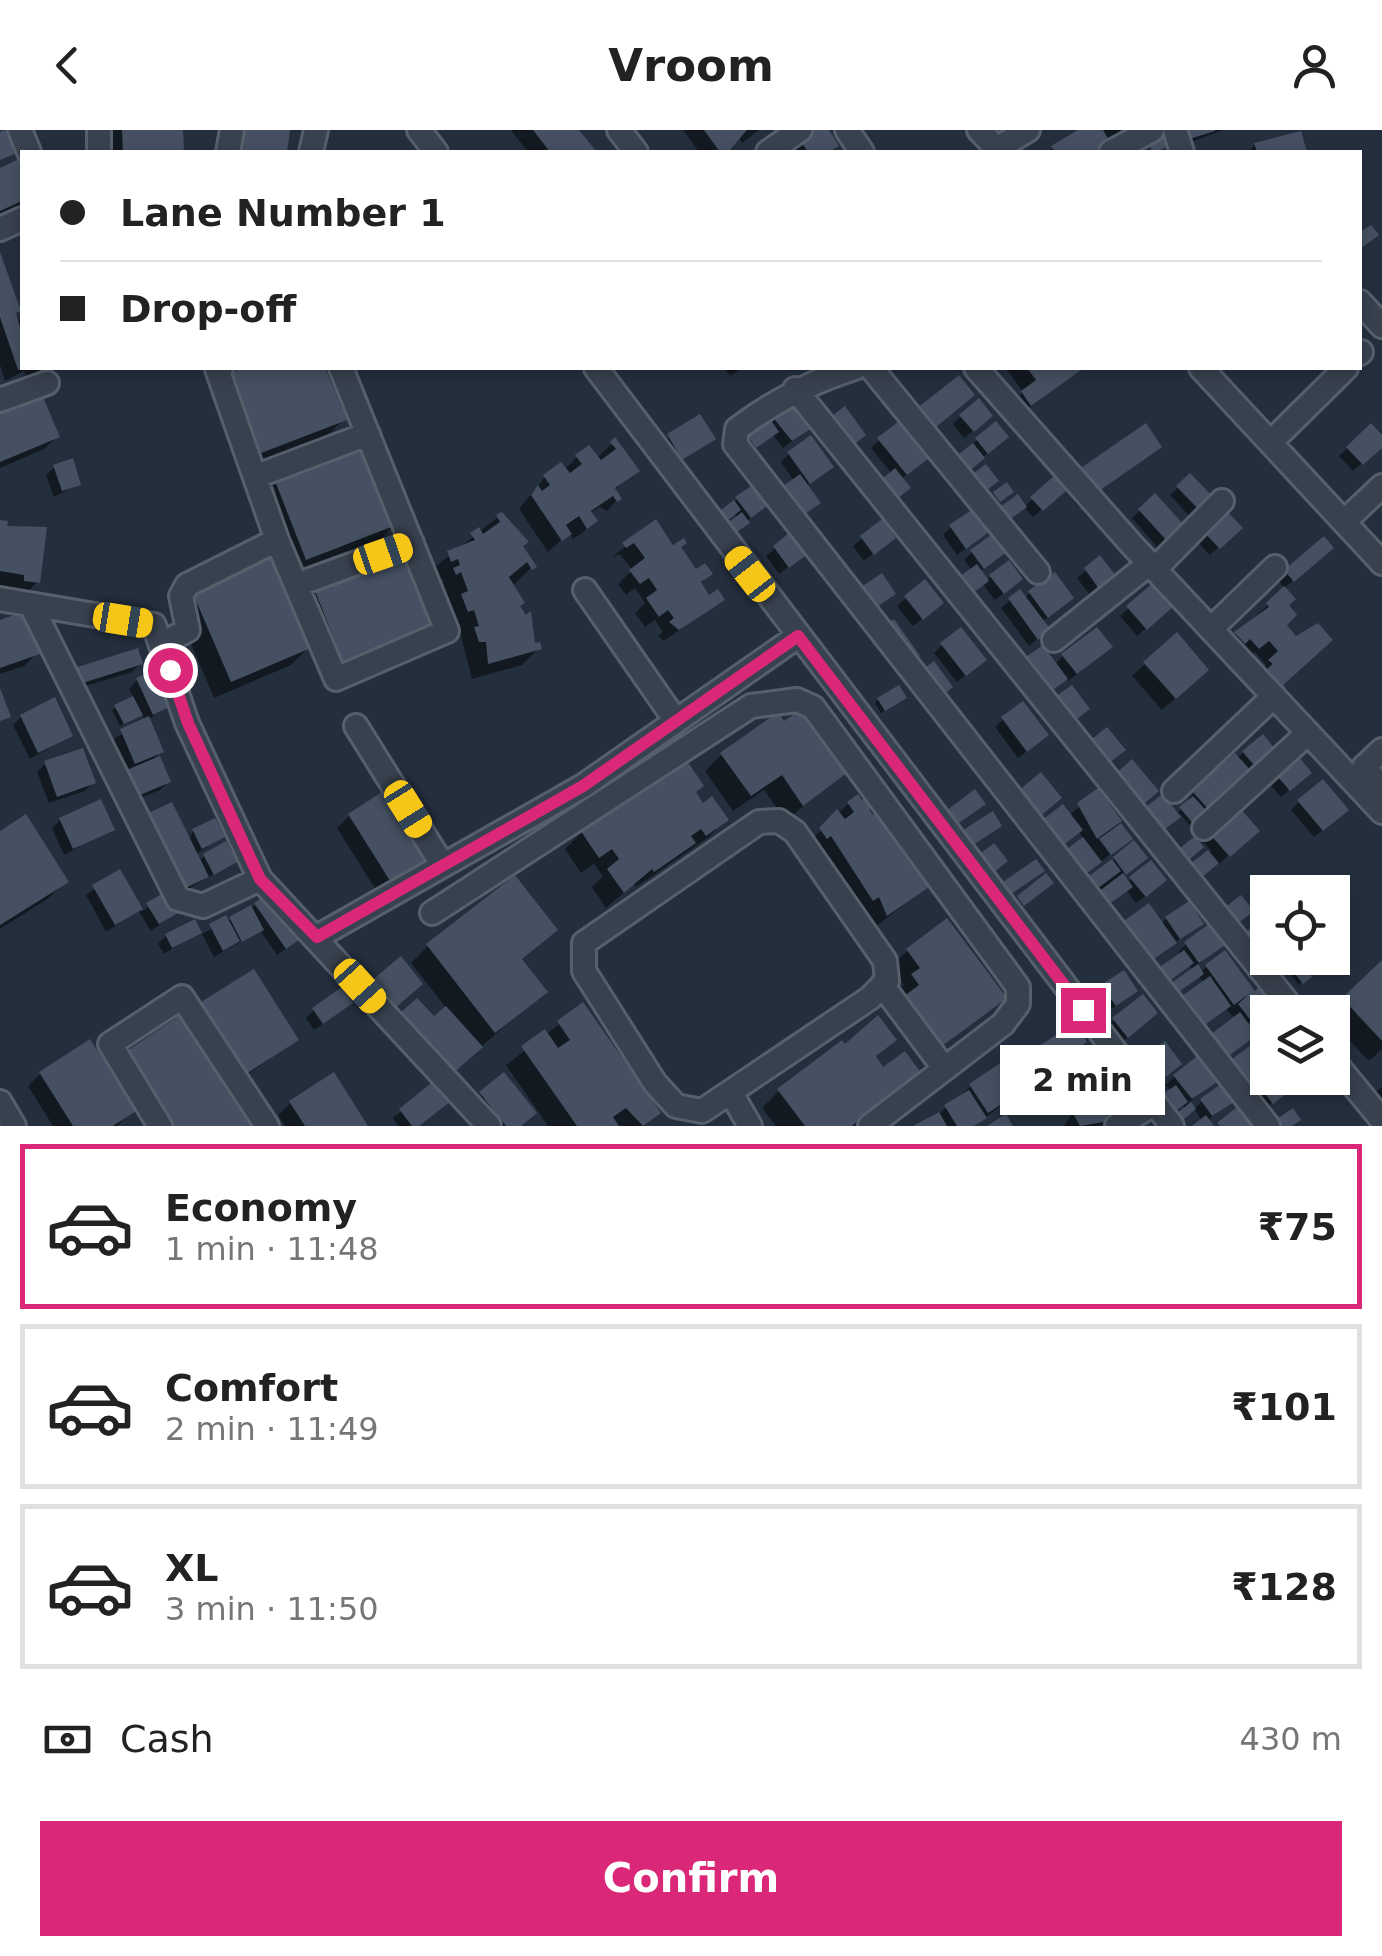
<!DOCTYPE html>
<meta charset="utf-8">
<style>
:root{--surface:#fff;--page:#f6f6f6;--text:#222;--muted:#767676;--line:#e0e0e0;--accent:#db2777}
body{margin:0;font-family:"DejaVu Sans",sans-serif;background:var(--page);color:var(--text);height:100vh;display:flex;flex-direction:column;font-size:38px;white-space:nowrap}
*{box-sizing:border-box;margin:0}
p{font-size:32px;color:var(--muted)}
.icon{flex:none;width:55px;height:55px;fill:none;stroke:currentColor;stroke-width:2;stroke-linecap:round;stroke-linejoin:round}
.map{position:relative;height:996px;overflow:hidden}
.details{display:flex;flex-direction:column;background:var(--surface);flex:1}
.details>*{flex:none}
.banner{position:absolute;left:20px;top:20px;width:1342px;height:220px;border-radius:0px;box-shadow:0 5px 15px #0003;display:grid;align-content:center;height:220px;padding:0 40px;background:var(--surface)}
.buttons{position:absolute;left:1250px;top:745px;display:grid;gap:20px}
.buttons a{display:grid;place-items:center;width:100px;height:100px;border-radius:0px;background:var(--surface);box-shadow:0 5px 15px #0003;font-size:50px}
.end{position:absolute;width:45px;height:45px;margin:-22px;border:12px solid #db2777;background:#fff;box-shadow:0 0 0 5px #fff}
.from{border-radius:50%}
.bubble{position:absolute;height:70px;border-radius:0px;background:var(--surface);box-shadow:0 5px 15px #0003;font-size:32px;font-weight:800;line-height:70px;text-align:center}
.car{position:absolute;width:30px;height:60px;margin:-30px -15px;border-radius:12px;box-shadow:0 0 8px 2px #0007;background:linear-gradient(#f5c518 24%,#345 0 40%,#f5c518 0 76%,#345 0 86%,#f5c518 0)}
.banner b{display:flex;align-items:center;gap:35px;height:95px;font-size:38px}
.banner b+b{border-top:2px solid var(--line)}
.banner i{width:25px;height:25px;background:var(--text)}
ul{padding:18px 0 0;list-style:none}
li{display:flex;align-items:center;gap:30px;height:165px;margin:0 20px 15px;padding:0 20px;border:5px solid var(--line);border-radius:0px}
li div{flex:1}
li b{display:block;font-size:38px}
li em{font-style:normal;font-weight:800}
li.on{border-color:var(--accent)}
li>.icon{width:90px;height:90px;stroke-width:1.5}
.pay{display:flex;align-items:center;gap:25px;height:110px;padding:0 40px;font-size:38px}
.pay p{margin-inline-start:auto}
.button{display:flex;gap:20px;margin-top:auto;padding:20px 40px}
.button a{flex:1;height:115px;border-radius:0px;background:var(--accent);color:#fff;font-size:40px;font-weight:800;line-height:115px;text-align:center}
header{display:flex;justify-content:space-between;align-items:center;height:130px;padding:0 40px;background:var(--surface);font-size:45px;font-weight:800}
.map>svg:first-child{display:block}
.shadow{fill:#0007}
.building{fill:#455162}
.lines{fill:none;stroke-linecap:round;stroke-linejoin:round}
.minor-casing{stroke:#565f6c;stroke-width:28}
.minor{stroke:#38414e;stroke-width:22}
.route{stroke:#db2777;stroke-width:12}
</style>
<header><svg class="icon" aria-label="back" viewBox="0 0 24 24"><path d="M15 5l-7 7 7 7"/></svg>Vroom<svg class="icon" aria-label="person" viewBox="0 0 24 24"><circle cx="12" cy="8" r="4"/><path d="M4 21q1-7 8-7t8 7"/></svg></header>
<div class="map">
<svg width="1382" height="996" viewBox="0 0 1382 996">
<rect width="100%" height="100%" fill="#242f3e"/>
<path class="shadow" d="M105,0H180L181,22H106Z
M511,0H576L593,22H528Z
M683,0H759L742,13L738,7L723,22H699Z
M817,0H826L836,16L829,22H795L792,19Z
M1083,0H1136L1098,22H1047Z
M1176,0H1223L1181,16Z
M1300,4L1304,22H1248L1255,15Z
M19,32L22,75L0,86V41Z
M0,130L18,191L22,186V238H53L26,246L24,241L5,251L0,235Z
M251,238H322L344,289L327,306L239,340L211,263L228,246Z
M724,238H742L730,246Z
M1006,238H1083L1018,286L1010,275L1023,262Z
M769,282L812,296L783,318L773,305L747,324L737,310Z
M0,285L57,307L44,319L0,338Z
M961,286L982,294L964,308L953,294Z
M700,287L713,309L674,336L660,314Z
M1371,297L1382,315L1353,341L1339,326Z
M879,310L917,337L901,349L892,344L871,318Z
M977,310L998,315L963,343L969,317Z
M615,311L637,341L614,360L619,368L607,381L600,377L590,383L595,391L582,403L573,409L569,403L548,422L519,379L545,347L564,340L577,327L596,329Z
M1159,317L1078,377L1065,358L1033,387L1024,377L1054,349L1062,358L1077,344Z
M789,324L822,344L806,356L794,351L781,332Z
M54,337L79,354L54,367L46,345Z
M1190,346L1213,370L1193,390L1170,365Z
M276,353L396,393L380,410L289,446L259,370Z
M1155,367L1181,395L1157,417L1132,388Z
M737,369L755,384L746,392L738,389L730,376Z
M1223,380L1240,398L1210,425L1194,408Z
M498,387L533,436L512,456L532,516L539,518L522,535L472,549L458,495L451,497L446,483L452,477L444,458L438,457L444,451L431,440Z
M0,392L37,452L25,465L0,455Z
M656,392L695,443L710,444L699,455L708,469L722,470L664,511L658,506L663,502L655,490L645,497L635,483L645,473L635,458L626,465L618,454L632,440L620,424L612,427Z
M881,393L884,415L864,431L853,416Z
M951,397L978,410L957,425L943,405Z
M789,407L794,433L779,444L766,426Z
M972,422L996,429L979,442L986,451L991,447L1012,457L995,470L964,430Z
M1322,426L1284,458L1278,450L1286,442Z
M1100,429L1108,458L1093,469L1077,448Z
M924,452L933,480L913,496L897,476Z
M1154,455L1163,483L1137,506L1120,486Z
M315,460L420,518L329,554L298,477Z
M192,461L308,518L291,535L214,568L176,478Z
M1019,463L1024,469L1030,463L1063,476L1041,492L1039,508L1029,516L1001,478Z
M1268,475L1286,476L1284,495L1317,523L1268,567L1258,544L1266,535L1255,522L1245,530L1223,516Z
M0,492L37,523L24,536L0,544Z
M942,515L976,537L957,552L934,523Z
M1102,525L1068,551L1054,535L1063,526Z
M140,534L132,542L65,562L61,550Z
M1145,534L1194,552L1162,580L1132,546Z
M137,550L166,577L148,590L161,621L149,633L168,652L160,660L120,676L127,642L113,609L145,591L141,583L120,596L112,580L134,568L129,559Z
M878,570L900,571L881,583L875,573Z
M21,587L70,606L30,629L13,595Z
M1003,589L1038,613L1018,628L995,597Z
M1262,608L1276,624L1192,698L1180,684L1169,695L1194,662Z
M722,624L844,641L786,691L764,660L733,681L705,641Z
M1294,625L1301,650L1281,667L1266,650Z
M45,634L93,652L85,661L49,673L37,642Z
M1098,662L1130,709L1091,739L1062,726L1084,709L1068,686Z
M693,663L702,676L725,690L709,707L636,757L634,754L606,778L592,757L603,746L594,734L581,743L565,719L582,702Z
M1299,672L1338,688L1314,707L1291,680Z
M848,674L867,680L929,755L870,801L804,717Z
M349,686L424,732L379,765L337,698Z
M60,690L112,699L64,725L52,698Z
M193,701L222,707L195,725L199,732L204,726L234,732L168,771L175,783L151,801L138,780L106,802L86,765L119,742L141,782L167,764Z
M1210,703L1248,709L1220,733L1184,743L1211,721L1204,713L1198,720Z
M0,704L66,751L49,768L0,799Z
M1134,714L1137,735L1121,745L1127,753L1131,749L1156,758L1136,773L1126,760L1100,759L1081,771L1083,754Z
M256,775L297,811L277,825L260,800L214,827L202,804Z
M1166,789L1200,794L1170,816L1161,794Z
M555,800L520,831L544,862L436,956L417,996H398L393,988L435,954L434,890L447,879L411,833L428,816Z
M199,802L164,824L158,814L166,806Z
M1186,814L1221,816L1196,836L1200,842L1206,837L1254,865L1262,883L1246,895L1235,889L1178,822Z
M907,821L1004,868L923,932L888,886L903,871L896,863L904,855L890,837Z
M1298,833L1308,847L1299,855L1288,841Z
M1382,834V919L1369,931L1332,892L1331,882Z
M253,842L296,910L233,955L190,887Z
M1103,857L1126,869L1107,882L1095,865Z
M583,876L658,983L644,996H548L506,935Z
M314,880L341,881L314,900L306,888Z
M1114,890L1147,891L1119,914L1106,898Z
M893,910L874,928L883,940L918,944L854,996H776L762,978L779,961Z
M1076,919L974,996H918L938,985L971,956L1035,922Z
M126,925L248,996H145L134,980L117,996H53L28,956L40,944L108,942Z
M503,946L520,996H492L472,972Z
M1174,947L1217,950L1186,975L1192,979H1186L1166,955Z
M1106,948L1055,982L1043,962L1051,954Z
M1270,948H1277L1287,959L1264,980L1251,965Z
M1382,957V983L1370,966Z
M1202,971L1222,979L1207,990L1211,996H1196L1202,991L1194,979Z
M291,973L365,996H285L278,985Z
M1073,982L1106,991L1101,996H1064Z"/>
<path class="building" d="M5,0L15,24L0,30V2Z
M122,0H183L184,22H123Z
M245,0H290L287,22H240Z
M533,0H579L597,22H550Z
M704,0H747L728,22H720Z
M812,0H829L839,16L829,22H808L799,9Z
M1078,0H1103L1111,14L1096,22H1055L1051,16Z
M1186,0H1215V1L1189,9Z
M1301,1L1307,22H1257L1254,13Z
M1167,2L1174,15L1153,22L1147,12Z
M21,28L22,71L0,81V38Z
M1371,95L1379,105L1360,119V102Z
M0,122L21,181L16,183L22,204V239L18,240L0,187Z
M244,238H325L347,290L256,325L226,244Z
M1027,238H1084L1031,276L1021,261L1036,250Z
M959,245L975,265L936,297L920,276Z
M793,263L815,296L792,311L767,280Z
M42,265L60,307L0,332V282Z
M979,268L993,286L974,302L959,285Z
M845,276L866,305L847,320L825,291Z
M700,284L716,309L682,330L667,304Z
M767,284L779,302L756,318L743,300Z
M996,291L1009,307L988,324L975,308Z
M898,292L928,329L907,345L877,308Z
M1146,293L1162,317L1092,366L1075,342Z
M1371,293L1382,305V318L1363,335L1346,317Z
M811,305L834,337L810,354L787,322Z
M615,307L640,341L615,358L622,369L617,372L613,366L591,381L598,391L587,399L579,386L566,395L572,404L562,411L531,365L538,355L542,361L550,355L543,345L561,332L570,343L582,334L575,325L589,315L601,330L616,319L610,312Z
M973,313L985,328L968,342L955,327Z
M368,314L399,394L306,430L275,351Z
M73,328L81,355L62,361L53,335Z
M986,334L999,351L984,362L971,345Z
M895,338L911,358L889,375L874,356Z
M1190,343L1216,370L1203,384L1176,356Z
M800,344L821,373L802,386L782,357Z
M1054,346L1067,360L1043,381L1030,367Z
M1007,352L1014,362L1000,372L993,362Z
M751,356L767,376L751,388L735,367Z
M1155,363L1184,395L1167,411L1138,379Z
M1018,364L1027,377L1009,390L1000,377Z
M734,370L741,380L724,393L717,383Z
M1223,377L1243,398L1220,419L1200,398Z
M973,379L989,402L966,419L949,395Z
M502,382L529,412L523,416L537,437L532,440L527,432L509,447L525,473L520,476L526,485L531,481L535,513L540,512L542,519L488,534L486,512H479L474,497L479,496L474,480L468,482L461,464L468,461L461,442L456,445L453,438L460,435L458,429L451,432L447,421L475,410L470,403L479,397L483,404L500,392L496,385Z
M742,382L750,393L734,404L726,394Z
M656,389L673,415L684,408L687,413L681,417L696,439L705,433L713,444L701,452L709,465L718,459L725,470L679,500L669,492L674,488L668,480L659,487L646,468L657,460L649,448L640,454L629,440L645,428L634,413L626,418L622,413Z
M882,389L896,408L874,425L860,406Z
M0,390L8,391L7,396L47,397L40,453L24,451V445L0,441Z
M789,403L805,426L789,438L773,416Z
M994,403L1008,421L984,439L970,420Z
M1324,406L1334,418L1294,452L1284,440Z
M408,421L440,502L346,539L314,458Z
M271,425L311,518L231,552L191,459Z
M1100,425L1119,450L1102,463L1084,438Z
M1009,430L1023,449L1004,464L989,445Z
M977,434L989,451L965,469L953,451Z
M1055,442L1074,468L1048,488L1028,461Z
M882,443L896,464L872,480L858,459Z
M925,449L944,473L923,490L904,466Z
M1154,452L1175,475L1147,500L1126,476Z
M1284,456L1296,469L1289,475L1297,485L1287,495L1296,506L1318,493L1333,510L1282,556L1267,539L1273,534L1268,530L1278,521L1269,511L1259,519L1250,509L1245,514L1234,502L1269,477L1266,473Z
M1020,459L1051,500L1038,510L1008,468Z
M25,481L40,524L0,538V490Z
M894,489L920,526L908,534L882,497Z
M961,497L987,530L966,546L940,513Z
M1097,497L1113,517L1077,544L1061,524Z
M1177,502L1209,540L1176,569L1143,532Z
M1043,515L1068,549L1045,566L1020,531Z
M138,518L143,534L73,556L68,540Z
M934,531L953,557L936,570L917,544Z
M152,541L169,577L153,585L136,548Z
M899,555L907,568L885,581L877,568Z
M1072,555L1090,579L1068,596L1049,571Z
M0,558L11,587L0,591Z
M133,566L143,585L124,594L114,575Z
M55,567L73,606L38,623L20,585Z
M1023,571L1049,605L1027,622L1001,587Z
M803,578L848,642L803,676L782,645L751,666L720,623L778,582L784,591Z
M149,586L164,622L135,634L120,599Z
M1107,597L1126,620L1100,640L1082,617Z
M1263,604L1279,624L1259,641L1242,621Z
M83,618L96,653L57,667L44,631Z
M1294,621L1312,643L1290,661L1272,640Z
M1235,623L1253,643L1210,681L1192,661Z
M160,626L171,652L128,670L117,644Z
M685,628L704,656L696,662L703,673L712,666L729,690L706,706L701,699L691,706L696,713L654,742L652,739L624,763L607,739L619,729L612,719L599,728L580,700Z
M1132,629L1159,661L1138,679L1111,648Z
M1041,642L1062,668L1033,692L1012,666Z
M1323,649L1349,680L1323,701L1297,670Z
M1098,658L1122,691L1097,709L1077,673Z
M975,659L986,674L956,695L946,681Z
M382,662L427,733L392,754L348,684Z
M858,664L862,670L870,665L876,675L869,679L873,685L880,680L932,755L887,786L879,767L873,771L831,706L827,709L819,698L837,679L845,689L854,682L847,672Z
M1163,664L1181,687L1157,705L1139,682Z
M1193,666L1210,685L1196,697L1179,677Z
M101,669L115,700L73,719L59,688Z
M172,672L209,747L183,759L146,684Z
M1063,674L1083,700L1057,720L1037,694Z
M1238,676L1260,701L1230,727L1208,702Z
M993,681L1002,696L973,715L963,700Z
M26,684L69,752L0,795V701Z
M215,688L225,707L202,719L192,699Z
M1121,693L1133,709L1111,725L1099,709Z
M1195,706L1204,717L1184,734L1174,723Z
M1083,707L1102,732L1079,749L1060,724Z
M1134,710L1148,728L1126,745L1113,727Z
M226,711L237,732L214,745L203,724Z
M994,713L1008,731L993,743L980,724Z
M1208,720L1219,733L1196,752L1185,738Z
M1036,729L1045,741L1011,764L1003,752Z
M1112,729L1121,741L1090,764L1081,752Z
M1151,730L1167,750L1146,767L1129,747Z
M120,739L143,779L115,795L92,755Z
M1046,743L1054,753L1024,776L1017,766Z
M1123,743L1133,757L1102,779L1093,766Z
M515,745L558,800L522,829L548,862L495,903L426,814Z
M165,762L178,783L159,794L146,773Z
M268,764L309,803L286,819L254,773Z
M1241,765L1254,781L1232,798L1220,781Z
M1189,771L1204,794L1180,809L1165,787Z
M1149,773L1177,813L1145,835L1118,795Z
M251,775L264,800L242,812L229,787Z
M226,785L240,811L223,821L209,794Z
M947,788L1007,868L941,917L903,867L919,855L911,844L920,838L906,819Z
M1263,788L1268,794V815L1257,824L1242,805Z
M195,789L202,803L172,818L165,804Z
M1209,794L1224,816L1199,833L1184,812Z
M1268,817V828H1294L1273,845L1257,826Z
M1184,820L1194,833L1164,855L1154,841Z
M1225,820L1255,861L1259,857L1273,875L1252,892L1238,874L1250,863L1234,875L1205,835Z
M401,826L423,854L394,879L371,851Z
M1298,830L1312,847L1303,854L1289,836Z
M1382,830V911L1342,868Z
M1198,834L1204,844L1177,863L1170,854Z
M254,839L299,910L246,944L201,872Z
M1124,840L1138,861L1116,876L1101,855Z
M1210,846L1231,876L1199,899L1178,869Z
M342,857L353,873L323,894L312,878Z
M1143,864L1158,883L1128,908L1112,888Z
M417,868L434,886L446,876L483,917L451,945L398,885Z
M583,872L661,983L643,996L626,978L613,987L619,996H577L521,916L545,899L558,918L570,910L557,891Z
M1240,882L1257,905L1227,927L1210,905Z
M878,885L897,910L876,926L883,937L905,921L922,944L900,960L898,957L852,996H805L777,959L842,910L845,914Z
M179,886L251,996H172L124,923Z
M1074,893L1087,912L1047,940L1033,920Z
M90,909L136,981L113,996H73L39,942Z
M1165,911L1182,934L1151,959L1133,936Z
M1255,912L1268,928V937L1244,955L1227,933Z
M1026,916L1045,946L988,983L969,954Z
M1200,924L1220,950L1192,969L1173,945Z
M1095,925L1109,949L1064,976L1050,952Z
M334,942L368,996H305L289,971Z
M504,942L537,983L521,996H506L479,962Z
M1266,948H1281L1291,960L1273,974L1258,955Z
M435,950L451,971L419,996H412L399,979Z
M1221,954L1234,972L1212,986L1200,969Z
M1176,955L1188,972L1170,985L1158,967Z
M969,960L987,988L974,996H957L944,975Z
M1096,967L1109,991L1080,996L1071,980Z
M1191,972L1196,979L1177,995L1171,988Z
M1237,977L1252,996H1220L1217,993Z
M1293,978L1301,990L1292,996H1278L1274,991Z
M939,982L947,996H913Z
M1006,984L1013,996H987Z
M1206,985L1214,996H1192Z"/>
<g class="lines">
<g class="minor-casing">
<path id="minor" d="M20,0L29,22
M99,0V22
M419,0L436,22
M619,0L636,22
M847,0L862,22
M979,0L1000,22
M1175,0L1182,22
M996,19L1028,0
M228,22L232,0
M311,22L316,0
M768,22L800,0
M1111,22L1152,0
M0,99L22,89
M1360,172L1382,196
M1360,223L1361,222
M596,238L1172,996
M855,238C810,252 774,271 737,299L735,314L1268,996
M871,238L1038,442
M976,238L1132,415L1382,682
M1201,238L1382,433
M795,259L1295,882
M0,270L47,253
M1271,312L1346,238
M257,346L368,304
M1346,390L1382,356
M277,410L296,455L412,413
M1155,439L1222,371
M296,455L336,549L447,501L341,238
M585,460L676,591
M0,469L154,495L187,593L260,749L489,996
M31,475L178,769L203,776L260,749
M1211,499L1275,437
M1054,510L1150,433
M162,514L188,500L181,466L187,455L277,410L217,239L221,238
M356,596L442,734
M1382,620L1364,637L1382,657
M1174,661L1274,566
M779,691L795,702L885,831L887,851L870,868L702,981L676,976L655,953L584,841V813L759,692Z
M1204,698L1308,603
M432,783L751,576L797,570L813,577L1018,857V874L1003,894L870,996
M317,807L583,656L798,506
M882,855L944,938
M1332,929L1382,990
M731,963L750,996
M0,972L14,996
M160,996L110,914L182,867L267,996
M1117,996L1154,974"/>
</g>
<use href="#minor" class="minor"/>
</g>
<g class="lines">
<path class="route" d="M170,540L188,593L260,749L317,807L583,656L798,506L1083,880"/>
</g>
</svg>
<div class="buttons">
<a><svg class="icon" aria-label="locate" viewBox="0 0 24 24"><circle cx="12" cy="12" r="6"/><path d="M12 2v4M12 18v4M2 12h4M18 12h4"/></svg></a>
<a><svg class="icon" aria-label="layers" viewBox="0 0 24 24"><path d="M12 4l9 5-9 5-9-5zM3 14l9 5 9-5"/></svg></a>
</div>
<i class="end from" style="left:170px;top:540px"></i>
<i class="end" style="left:1083px;top:880px"></i>
<div class="bubble" style="left:1000px;top:915px;width:165px">2 min</div>
<i class="car" style="left:383px;top:424px;rotate:71deg"></i>
<i class="car" style="left:750px;top:444px;rotate:322deg"></i>
<i class="car" style="left:123px;top:490px;rotate:99deg"></i>
<i class="car" style="left:408px;top:679px;rotate:148deg"></i>
<i class="car" style="left:360px;top:856px;rotate:138deg"></i>
<div class="banner">
<b><i class="from"></i>Lane Number 1</b>
<b><i></i>Drop-off</b>
</div>
</div>
<section class="details">
<ul>
<li class="on"><svg class="icon" aria-label="car" viewBox="0 0 24 24"><path d="M5 17H2v-5l4-1 3-4h7l3 4 3 1v5h-3M9 17h6M6 11h13"/><circle cx="7" cy="17" r="2"/><circle cx="17" cy="17" r="2"/></svg><div><b>Economy</b><p>1 min · 11:48</p></div><em>₹75</em></li>
<li><svg class="icon" aria-label="car" viewBox="0 0 24 24"><path d="M5 17H2v-5l4-1 3-4h7l3 4 3 1v5h-3M9 17h6M6 11h13"/><circle cx="7" cy="17" r="2"/><circle cx="17" cy="17" r="2"/></svg><div><b>Comfort</b><p>2 min · 11:49</p></div><em>₹101</em></li>
<li><svg class="icon" aria-label="car" viewBox="0 0 24 24"><path d="M5 17H2v-5l4-1 3-4h7l3 4 3 1v5h-3M9 17h6M6 11h13"/><circle cx="7" cy="17" r="2"/><circle cx="17" cy="17" r="2"/></svg><div><b>XL</b><p>3 min · 11:50</p></div><em>₹128</em></li>
</ul>
<div class="pay"><svg class="icon" aria-label="cash" viewBox="0 0 24 24"><path d="M3 7h18v10H3z"/><circle cx="12" cy="12" r="2"/></svg>Cash<p>430 m</p></div>
<div class="button"><a>Confirm</a></div>
</section>
